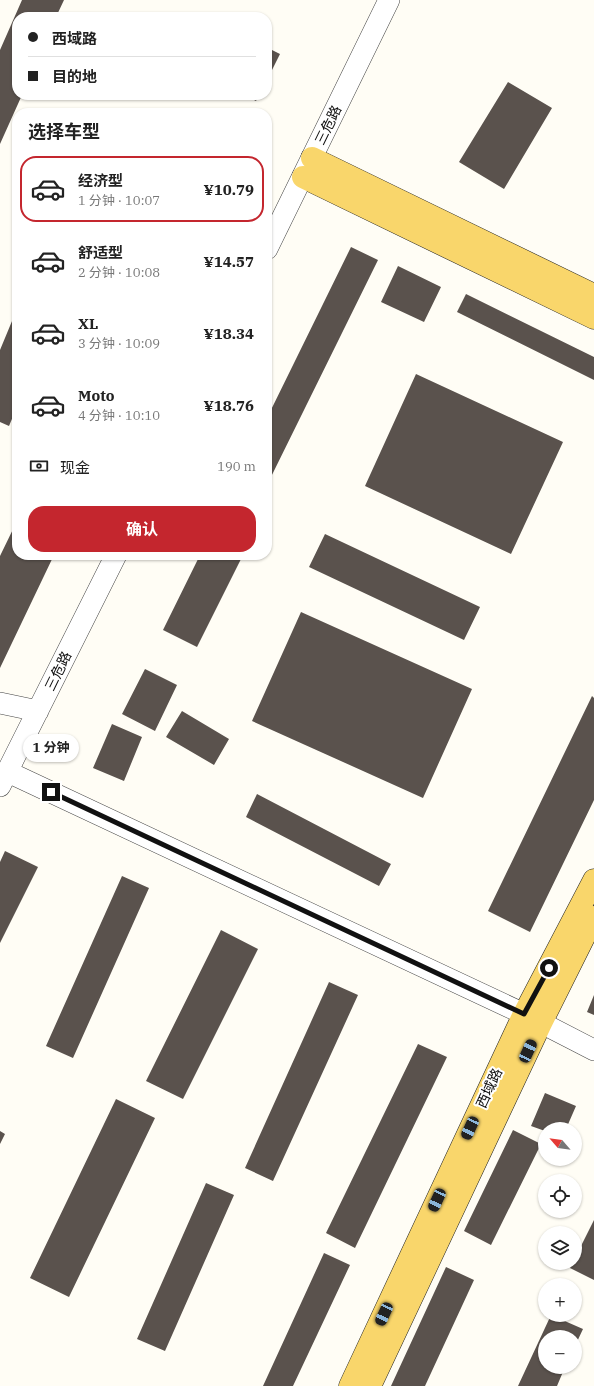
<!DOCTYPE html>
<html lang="zh">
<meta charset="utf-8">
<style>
:root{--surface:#fff;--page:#f2f2f2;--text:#222;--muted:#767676;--line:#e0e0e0;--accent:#c4262e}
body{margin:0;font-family:"IBM Plex Serif","Noto Sans SC",serif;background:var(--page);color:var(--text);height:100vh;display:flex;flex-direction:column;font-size:15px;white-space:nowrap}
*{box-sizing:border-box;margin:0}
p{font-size:13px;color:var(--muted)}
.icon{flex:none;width:22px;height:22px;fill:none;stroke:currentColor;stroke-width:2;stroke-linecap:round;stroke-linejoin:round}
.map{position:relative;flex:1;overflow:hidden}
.side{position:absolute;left:12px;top:108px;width:260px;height:452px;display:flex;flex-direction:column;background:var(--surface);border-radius:16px;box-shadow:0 1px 3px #0004}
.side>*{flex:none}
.hud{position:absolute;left:12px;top:12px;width:260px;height:88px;border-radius:16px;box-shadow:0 1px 3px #0004;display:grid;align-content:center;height:88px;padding:0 16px;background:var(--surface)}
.needle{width:26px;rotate:298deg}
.buttons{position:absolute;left:538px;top:1122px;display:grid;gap:8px}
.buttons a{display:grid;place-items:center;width:44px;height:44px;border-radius:50%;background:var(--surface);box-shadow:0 1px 3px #0004;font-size:20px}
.end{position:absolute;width:18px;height:18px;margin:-9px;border:5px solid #111;background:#fff;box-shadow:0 0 0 2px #fff}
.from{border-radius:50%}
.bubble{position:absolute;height:28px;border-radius:14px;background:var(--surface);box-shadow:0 1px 3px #0004;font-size:13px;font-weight:700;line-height:28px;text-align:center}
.car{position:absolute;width:12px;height:24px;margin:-12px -6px;border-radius:5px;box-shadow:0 0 3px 1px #0007;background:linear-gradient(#222 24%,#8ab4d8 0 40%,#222 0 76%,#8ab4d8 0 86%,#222 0)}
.hud b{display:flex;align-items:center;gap:14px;height:38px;font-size:15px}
.hud b+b{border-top:1px solid var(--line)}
.hud i{width:10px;height:10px;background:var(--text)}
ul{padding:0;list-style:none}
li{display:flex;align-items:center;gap:12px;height:66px;margin:0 8px 6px;padding:0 8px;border:2px solid transparent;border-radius:16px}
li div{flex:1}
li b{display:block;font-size:15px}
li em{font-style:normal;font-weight:700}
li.selected{border-color:var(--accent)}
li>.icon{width:36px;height:36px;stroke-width:1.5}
h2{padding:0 16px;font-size:18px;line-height:48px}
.pay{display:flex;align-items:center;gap:10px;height:44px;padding:0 16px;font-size:15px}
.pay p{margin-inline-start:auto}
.button{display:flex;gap:8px;margin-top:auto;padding:8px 16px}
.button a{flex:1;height:46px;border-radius:16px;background:var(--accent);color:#fff;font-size:16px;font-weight:700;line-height:46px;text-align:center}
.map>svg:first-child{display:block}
.building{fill:#5a524d}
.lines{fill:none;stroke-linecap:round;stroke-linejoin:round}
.minor-casing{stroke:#444;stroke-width:22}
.major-casing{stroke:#222;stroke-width:23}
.minor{stroke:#fff;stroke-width:21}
.major{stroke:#f9d66b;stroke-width:22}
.route{stroke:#111;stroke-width:5}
.labels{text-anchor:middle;stroke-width:4;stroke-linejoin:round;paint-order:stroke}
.street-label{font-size:14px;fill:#111;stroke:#fff}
</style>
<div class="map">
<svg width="594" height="1386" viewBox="0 0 594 1386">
<rect width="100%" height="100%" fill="#fffdf5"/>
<path class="building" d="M22,0H64L56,17H17V95H22L0,144V50Z
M268,48L280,54L267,80V49Z
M508,82L552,108L504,189L459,162Z
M244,95H259L256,101Z
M351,247L378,260L267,485V418Z
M398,266L441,287L424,322L381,302Z
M466,294L594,357V380L457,312Z
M17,309V407L9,426L0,422V350Z
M416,374L563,442L511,554L365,486Z
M17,521V555H54L0,668V556Z
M325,534L480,607L464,640L309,567Z
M200,555H243L197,647L163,630Z
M301,612L472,689L423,798L252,721Z
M145,669L177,685L155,731L122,714Z
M592,696L594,698V800L530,932L488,911Z
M182,711L229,739L214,765L166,737Z
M112,724L142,737L124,781L93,768Z
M257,794L391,864L379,886L246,817Z
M5,851L38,867L0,943V862Z
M122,876L149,888L73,1058L46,1046Z
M221,930L258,949L183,1099L146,1081Z
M329,982L358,995L273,1181L245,1168Z
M594,995V1015L587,1012Z
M418,1044L447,1057L355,1248L326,1233Z
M545,1093L576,1106L566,1129H545V1131L531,1126Z
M116,1099L155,1118L69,1297L30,1278Z
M513,1130L541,1144L491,1245L464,1231Z
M0,1131L5,1134L0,1144Z
M206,1183L234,1195L165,1351L137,1339Z
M594,1220V1280L570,1268L573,1263H575V1258Z
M324,1253L350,1265L293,1386H263Z
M446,1267L474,1280L425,1386H391Z
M551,1315L583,1329L575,1346V1337H545V1367H565L557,1386H518Z"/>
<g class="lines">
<g class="minor-casing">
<path id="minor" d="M267,249L389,0
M0,703L38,711
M8,772L524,1014L594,1050
M0,786L116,555"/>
</g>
<g class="major-casing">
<path id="major" d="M312,158L594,295
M303,177L594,318
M350,1386L524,1014L594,880
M370,1386L541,1023L594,917"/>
</g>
<use href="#minor" class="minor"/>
<use href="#major" class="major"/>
</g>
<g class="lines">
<path class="route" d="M51,792L524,1014L549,968"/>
</g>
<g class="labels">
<g class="street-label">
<text transform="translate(328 125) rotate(-64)" y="5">三危路</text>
<text transform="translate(58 671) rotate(-64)" y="5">三危路</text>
<text transform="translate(489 1088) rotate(-65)" y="5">西域路</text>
</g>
</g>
</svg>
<div class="buttons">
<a><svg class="needle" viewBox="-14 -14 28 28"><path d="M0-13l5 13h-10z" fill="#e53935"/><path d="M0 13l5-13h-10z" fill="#767676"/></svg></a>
<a><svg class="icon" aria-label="locate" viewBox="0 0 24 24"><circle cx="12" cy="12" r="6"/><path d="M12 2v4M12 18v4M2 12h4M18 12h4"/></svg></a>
<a><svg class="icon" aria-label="layers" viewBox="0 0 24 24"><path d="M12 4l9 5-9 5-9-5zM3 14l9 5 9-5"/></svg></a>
<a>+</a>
<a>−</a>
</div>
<i class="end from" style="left:549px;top:968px"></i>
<i class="end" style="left:51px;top:792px"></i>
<div class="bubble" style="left:23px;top:734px;width:56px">1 分钟</div>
<i class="car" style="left:528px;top:1051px;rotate:25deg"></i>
<i class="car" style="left:470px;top:1128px;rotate:205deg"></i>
<i class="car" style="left:437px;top:1200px;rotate:205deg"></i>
<i class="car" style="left:384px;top:1314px;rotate:205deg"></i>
<div class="hud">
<b><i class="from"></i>西域路</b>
<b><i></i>目的地</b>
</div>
<section class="side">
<h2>选择车型</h2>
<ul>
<li class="selected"><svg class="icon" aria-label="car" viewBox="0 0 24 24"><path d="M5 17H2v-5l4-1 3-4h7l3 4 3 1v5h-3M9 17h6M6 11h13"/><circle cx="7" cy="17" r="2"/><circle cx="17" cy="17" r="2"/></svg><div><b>经济型</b><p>1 分钟 · 10:07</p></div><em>¥10.79</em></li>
<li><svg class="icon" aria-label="car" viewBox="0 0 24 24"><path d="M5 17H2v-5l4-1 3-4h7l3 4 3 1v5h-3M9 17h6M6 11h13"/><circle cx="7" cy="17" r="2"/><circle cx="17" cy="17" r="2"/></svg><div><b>舒适型</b><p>2 分钟 · 10:08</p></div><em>¥14.57</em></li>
<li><svg class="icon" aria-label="car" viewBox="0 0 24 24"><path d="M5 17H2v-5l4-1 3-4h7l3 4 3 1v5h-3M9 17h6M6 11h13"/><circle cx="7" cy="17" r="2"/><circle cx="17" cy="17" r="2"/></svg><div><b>XL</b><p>3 分钟 · 10:09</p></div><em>¥18.34</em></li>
<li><svg class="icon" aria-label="car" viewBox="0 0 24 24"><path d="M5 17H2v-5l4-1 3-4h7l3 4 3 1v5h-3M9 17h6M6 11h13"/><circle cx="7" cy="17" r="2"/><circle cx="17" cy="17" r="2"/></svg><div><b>Moto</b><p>4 分钟 · 10:10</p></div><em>¥18.76</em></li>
</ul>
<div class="pay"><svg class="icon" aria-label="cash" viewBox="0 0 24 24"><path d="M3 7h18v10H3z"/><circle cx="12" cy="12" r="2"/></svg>现金<p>190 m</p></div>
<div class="button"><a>确认</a></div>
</section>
</div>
